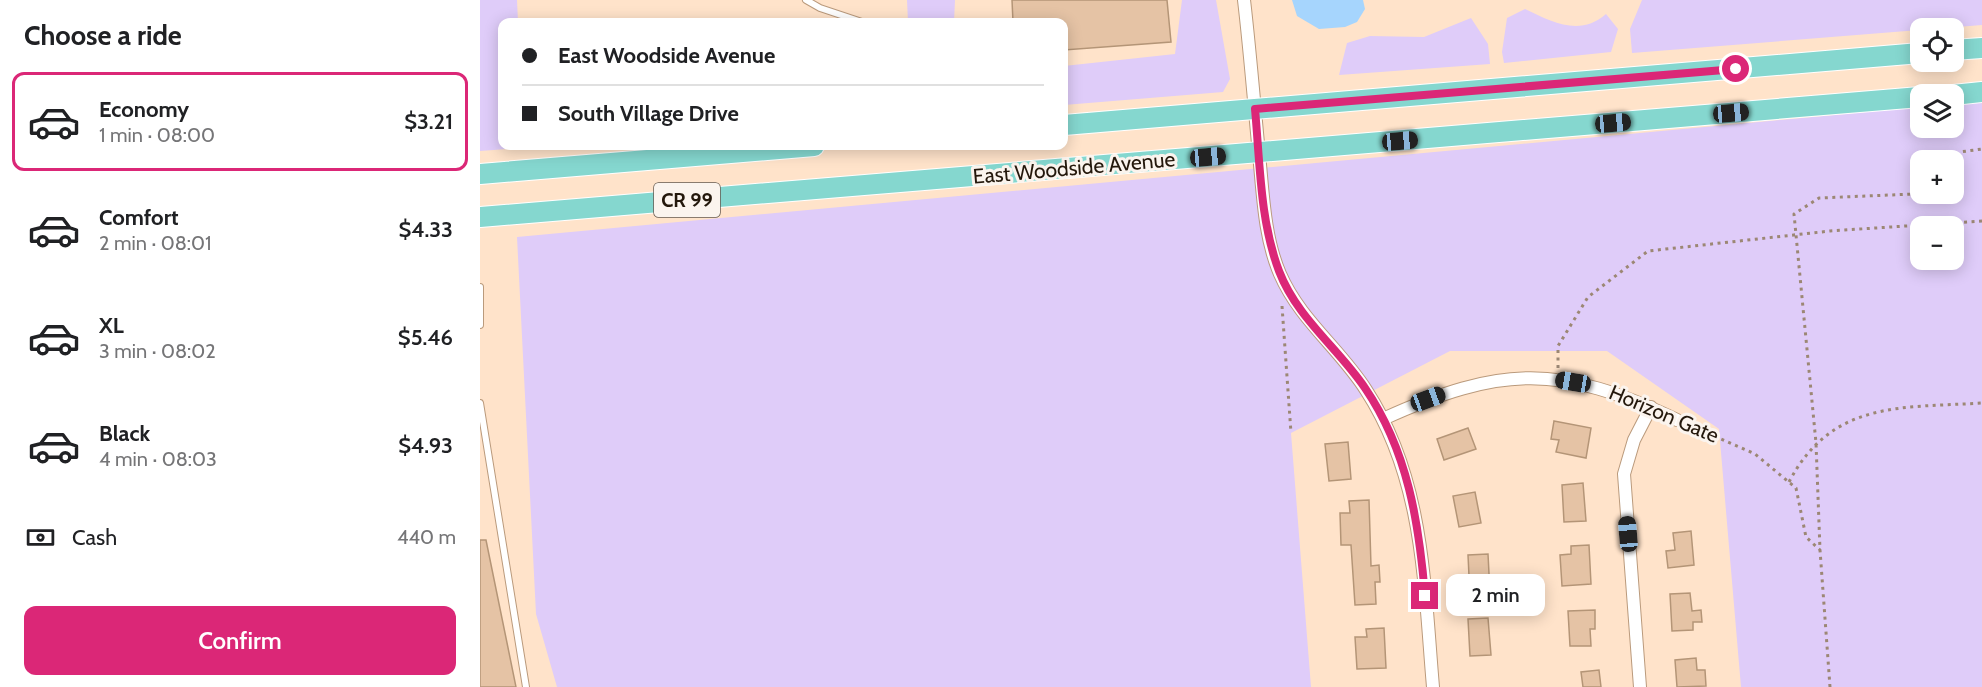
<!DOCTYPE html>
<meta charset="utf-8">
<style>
:root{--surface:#fff;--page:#f2f2f2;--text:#202124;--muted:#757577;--line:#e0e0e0;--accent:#db2777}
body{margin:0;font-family:Cabin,sans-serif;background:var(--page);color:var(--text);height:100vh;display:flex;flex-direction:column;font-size:22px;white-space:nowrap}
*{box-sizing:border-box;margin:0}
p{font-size:20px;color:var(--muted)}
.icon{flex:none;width:33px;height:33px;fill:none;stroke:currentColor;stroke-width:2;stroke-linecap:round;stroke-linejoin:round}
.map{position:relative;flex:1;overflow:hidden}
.details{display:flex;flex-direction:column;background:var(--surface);width:480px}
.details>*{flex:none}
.top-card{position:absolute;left:18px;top:18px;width:570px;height:132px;border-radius:12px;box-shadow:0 3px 15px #0003;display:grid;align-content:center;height:132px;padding:0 24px;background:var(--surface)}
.buttons{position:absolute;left:1430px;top:18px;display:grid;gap:12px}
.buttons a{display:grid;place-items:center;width:54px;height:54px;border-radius:12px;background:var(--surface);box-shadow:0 3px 15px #0003;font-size:30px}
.end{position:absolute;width:27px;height:27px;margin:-14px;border:8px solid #db2777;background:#fff;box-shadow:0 0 0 3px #fff}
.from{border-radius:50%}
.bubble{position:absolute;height:42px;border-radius:12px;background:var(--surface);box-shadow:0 3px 15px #0003;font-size:20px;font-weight:600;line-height:42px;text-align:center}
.car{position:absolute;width:18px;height:36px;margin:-18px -9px;border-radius:8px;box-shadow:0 0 4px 2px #0007;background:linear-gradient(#222 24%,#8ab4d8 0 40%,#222 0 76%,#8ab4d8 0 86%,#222 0)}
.top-card b{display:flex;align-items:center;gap:21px;height:57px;font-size:22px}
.top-card b+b{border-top:2px solid var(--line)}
.top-card i{width:15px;height:15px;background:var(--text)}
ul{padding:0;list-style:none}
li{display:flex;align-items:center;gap:18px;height:99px;margin:0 12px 9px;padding:0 12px;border:3px solid transparent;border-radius:12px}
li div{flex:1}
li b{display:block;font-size:22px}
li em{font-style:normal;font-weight:600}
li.on{border-color:var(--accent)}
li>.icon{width:54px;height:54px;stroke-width:1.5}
h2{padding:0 24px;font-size:27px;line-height:72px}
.pay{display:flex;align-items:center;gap:15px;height:66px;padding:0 24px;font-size:22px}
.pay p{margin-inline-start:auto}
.button{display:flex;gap:12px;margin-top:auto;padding:12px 24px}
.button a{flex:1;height:69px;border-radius:12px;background:var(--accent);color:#fff;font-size:24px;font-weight:600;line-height:69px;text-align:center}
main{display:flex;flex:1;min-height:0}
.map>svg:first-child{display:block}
.green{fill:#dfccf9;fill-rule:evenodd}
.water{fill:#a6d5fd}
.building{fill:#e5c3a5;stroke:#b49577;stroke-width:1.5}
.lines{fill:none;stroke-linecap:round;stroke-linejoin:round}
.lane-casing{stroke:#ba9a7c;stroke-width:8}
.street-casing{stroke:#ba9a7c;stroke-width:14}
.primary-casing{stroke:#fff;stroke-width:22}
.path{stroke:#9c8774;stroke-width:3;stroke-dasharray:3 4.5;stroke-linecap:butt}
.lane{stroke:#fff;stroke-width:6}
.street{stroke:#fff;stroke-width:12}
.primary{stroke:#85d7cf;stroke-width:20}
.route{stroke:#db2777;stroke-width:8}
.labels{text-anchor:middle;stroke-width:6;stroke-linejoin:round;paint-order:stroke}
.shield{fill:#fbf4ee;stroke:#645a50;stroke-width:1.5}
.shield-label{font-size:20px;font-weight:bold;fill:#24180c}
.street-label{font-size:21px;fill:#24180c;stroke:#fbf4ee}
</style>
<main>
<section class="details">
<h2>Choose a ride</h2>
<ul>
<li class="on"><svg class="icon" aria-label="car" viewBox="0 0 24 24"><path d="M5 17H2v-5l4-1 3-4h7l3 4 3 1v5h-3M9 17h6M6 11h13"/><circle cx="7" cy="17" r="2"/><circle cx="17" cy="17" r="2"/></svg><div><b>Economy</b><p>1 min · 08:00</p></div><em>$3.21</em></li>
<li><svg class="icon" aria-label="car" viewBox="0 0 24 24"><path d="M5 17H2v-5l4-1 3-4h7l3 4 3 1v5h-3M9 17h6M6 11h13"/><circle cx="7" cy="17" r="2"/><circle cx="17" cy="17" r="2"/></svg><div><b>Comfort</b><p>2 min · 08:01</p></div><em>$4.33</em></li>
<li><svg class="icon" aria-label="car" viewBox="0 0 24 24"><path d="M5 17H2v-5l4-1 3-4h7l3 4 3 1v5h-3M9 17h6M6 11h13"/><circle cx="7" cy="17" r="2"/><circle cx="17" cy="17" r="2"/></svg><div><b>XL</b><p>3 min · 08:02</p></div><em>$5.46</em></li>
<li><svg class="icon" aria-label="car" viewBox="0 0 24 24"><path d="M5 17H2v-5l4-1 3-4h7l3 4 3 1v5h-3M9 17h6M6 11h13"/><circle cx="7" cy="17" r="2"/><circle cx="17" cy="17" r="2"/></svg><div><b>Black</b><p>4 min · 08:03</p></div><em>$4.93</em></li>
</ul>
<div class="pay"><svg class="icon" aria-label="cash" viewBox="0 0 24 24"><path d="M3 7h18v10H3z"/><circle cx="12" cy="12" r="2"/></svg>Cash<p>440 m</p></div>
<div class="button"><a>Confirm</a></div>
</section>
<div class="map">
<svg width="1502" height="687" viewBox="0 0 1502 687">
<rect width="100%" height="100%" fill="#ffe3ca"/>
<path class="green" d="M0,0H37L38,22H22V146H67L0,151Z
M427,0H475L474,22H428Z
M702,0H736L750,79L743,92L584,105V66L695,54Z
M1162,0H1502V25L1152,53L1150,29Z
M1045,9C1072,22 1100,37 1126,14L1138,29L1131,52L1024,63L1022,52L1027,18Z
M991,18L1008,44L1010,64L859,75L867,43L890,36L944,37Z
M1502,101V687H1261L1239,429L1127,351H970L811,433L831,687H77L56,614L37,237L1440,107V128H1473V104ZM1440,160H1473V194H1440ZM1440,226H1473V260H1440Z"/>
<path class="water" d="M812,0H883L885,9L877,22L865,27L839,29L817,16Z"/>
<path class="building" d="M532,0H687L691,42L584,50V22H533Z
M1074,421L1111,428L1106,458L1076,452L1079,440L1071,439Z
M988,428L996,449L964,460L957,439Z
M868,442L871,479L849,481L845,444Z
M1103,483L1106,521L1084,522L1082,485Z
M995,492L1001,523L979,527L973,496Z
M889,500L891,566L899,565L900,582H895L896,604L875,605L871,545H861L860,513H870L869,501Z
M1211,531L1214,565L1188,568L1186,551L1195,550L1193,533Z
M0,540H6L36,687H0Z
M1109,545L1111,584L1082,586L1080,555L1091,554V546Z
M1008,554L1010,593L984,594L983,576H989L988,555Z
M1210,593L1212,611L1221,610L1222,622H1213V630L1192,631L1190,594Z
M1115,610V629H1110L1111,646H1090L1088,611Z
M1008,618L1011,655L990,656L988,619Z
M904,628L906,668L877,669L875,637H887L886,629Z
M1216,658L1217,670H1225L1226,686L1197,687L1195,660Z
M1119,670L1121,687H1103L1101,672Z"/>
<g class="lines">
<g class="lane-casing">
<path id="lane" d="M326,0L340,8L382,22
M0,287V325
M0,403L46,687"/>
</g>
<g class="street-casing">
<path id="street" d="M764,0C770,51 774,102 779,154C783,193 784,237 800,274C820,320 860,349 886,390C944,479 944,584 953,687
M903,419C1022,365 1080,364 1197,420
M1160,687L1144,474L1154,440L1171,407"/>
</g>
<g class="primary-casing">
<path id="primary" d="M1473,50L1502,48
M1473,95L1502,92
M584,125L1440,53
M0,174L334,146
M0,217L1440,97"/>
</g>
<path class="path" d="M1471,160L1480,152L1502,149
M802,306L811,433
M1078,368V346L1108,297L1168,251L1350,231L1502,221
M1207,424L1275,454L1316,488L1326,537L1340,550
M1309,482C1352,400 1422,408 1502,403
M1350,687L1340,550L1336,443L1314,214L1339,198L1434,194L1440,188"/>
<use href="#lane" class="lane"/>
<use href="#street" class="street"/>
<use href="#primary" class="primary"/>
</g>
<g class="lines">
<path class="route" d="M945,596C939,523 928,451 885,388C858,348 817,318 799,271C780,221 780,163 775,109L1256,69"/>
</g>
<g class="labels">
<rect class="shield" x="174" y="183" width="66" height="34" rx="4.5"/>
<g class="shield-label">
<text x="207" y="207">CR 99</text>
</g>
<g class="street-label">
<text transform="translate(594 168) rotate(-5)" y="7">East Woodside Avenue</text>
<text transform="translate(1184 414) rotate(23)" y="7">Horizon Gate</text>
</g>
</g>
</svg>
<div class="buttons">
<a><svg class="icon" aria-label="locate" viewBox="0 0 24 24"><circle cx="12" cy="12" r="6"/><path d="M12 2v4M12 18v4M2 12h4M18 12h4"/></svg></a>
<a><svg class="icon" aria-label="layers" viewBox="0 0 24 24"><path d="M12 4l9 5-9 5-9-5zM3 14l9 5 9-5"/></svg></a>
<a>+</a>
<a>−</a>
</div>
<i class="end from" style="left:1256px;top:69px"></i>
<i class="end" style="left:945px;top:596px"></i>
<div class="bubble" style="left:966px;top:574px;width:99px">2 min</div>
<i class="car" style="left:1251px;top:113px;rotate:85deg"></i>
<i class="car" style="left:1133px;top:123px;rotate:85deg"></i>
<i class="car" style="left:920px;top:141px;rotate:85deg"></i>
<i class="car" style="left:728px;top:157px;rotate:85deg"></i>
<i class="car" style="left:1093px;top:382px;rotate:279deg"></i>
<i class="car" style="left:948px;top:399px;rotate:70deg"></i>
<i class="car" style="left:1148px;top:534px;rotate:355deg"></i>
<div class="top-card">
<b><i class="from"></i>East Woodside Avenue</b>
<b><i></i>South Village Drive</b>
</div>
</div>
</main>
